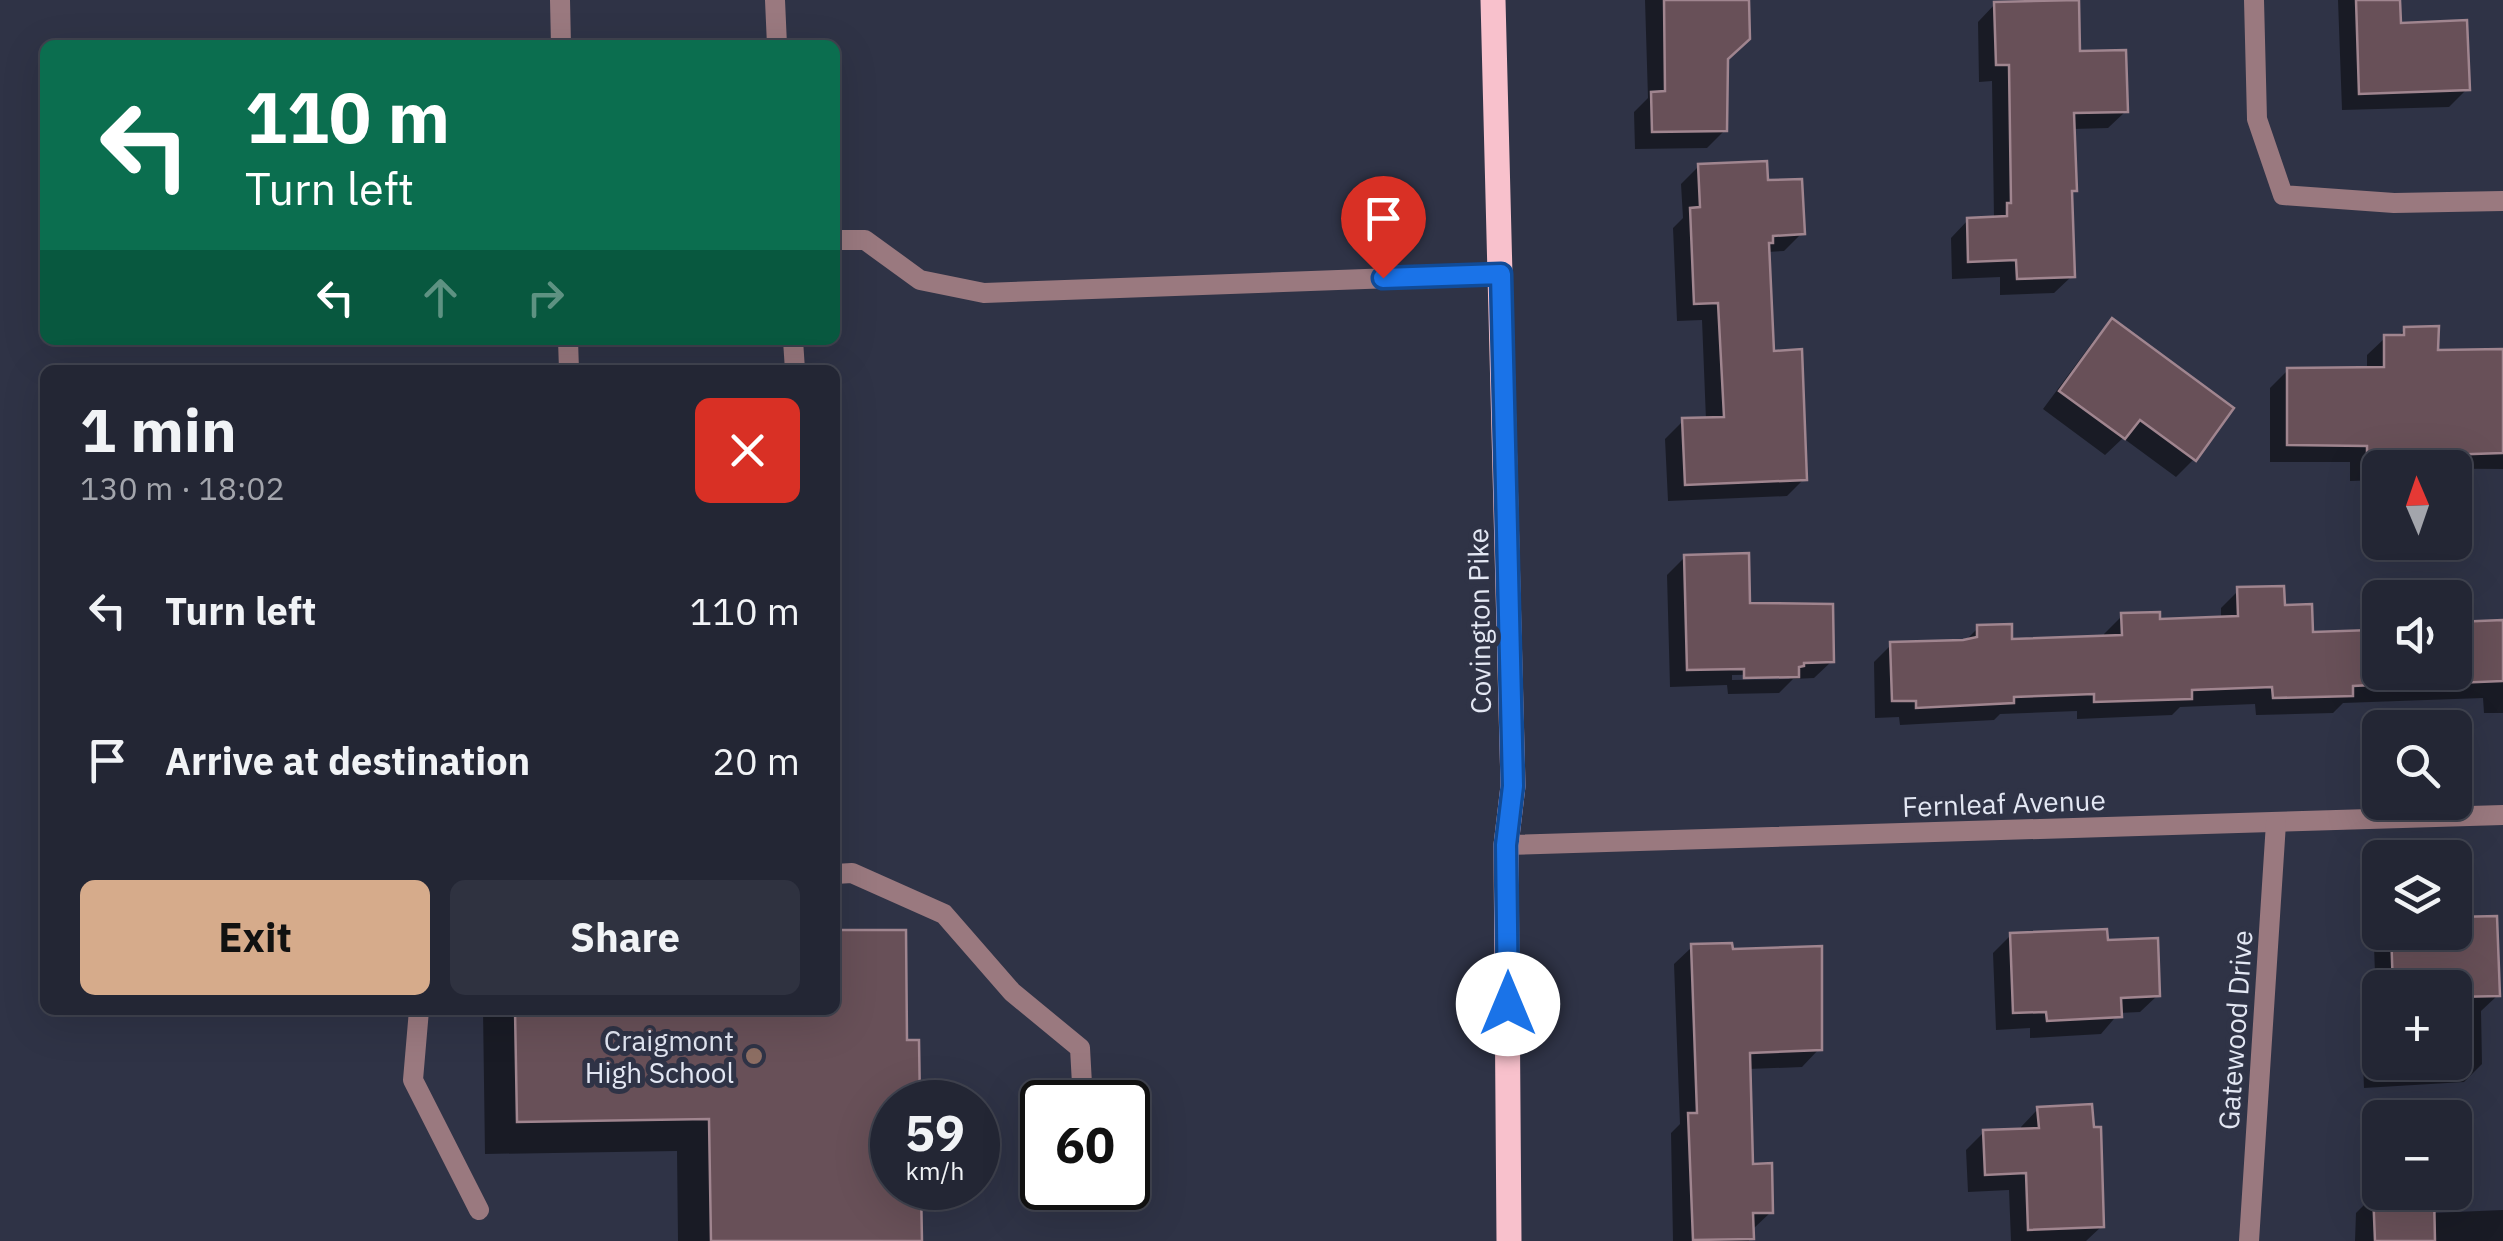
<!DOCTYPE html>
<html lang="en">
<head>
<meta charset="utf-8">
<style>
	body { margin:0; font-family:"IBM Plex Sans",sans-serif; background:#2f3240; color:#f1f3f6; height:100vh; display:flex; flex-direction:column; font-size:38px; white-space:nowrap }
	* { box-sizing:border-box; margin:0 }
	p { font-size:32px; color:#a3a5ac }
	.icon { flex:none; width:55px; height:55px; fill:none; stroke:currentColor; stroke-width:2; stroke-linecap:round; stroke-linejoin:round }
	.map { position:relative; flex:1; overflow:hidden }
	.side { position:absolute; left:40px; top:365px; width:800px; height:650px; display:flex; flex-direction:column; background:#232634; border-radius:15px; box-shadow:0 10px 40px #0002,0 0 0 2px #40434f }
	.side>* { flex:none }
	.hud { position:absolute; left:40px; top:40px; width:800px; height:305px; border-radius:15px; box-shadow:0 10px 40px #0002,0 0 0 2px #40434f; background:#0b6e4f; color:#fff; overflow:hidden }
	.needle { width:65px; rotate:358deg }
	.fabs { position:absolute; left:2362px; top:450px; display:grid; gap:20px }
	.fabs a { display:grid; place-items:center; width:110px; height:110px; border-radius:15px; background:#232634; box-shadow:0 10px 40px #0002,0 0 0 2px #40434f; font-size:50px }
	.speed { position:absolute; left:870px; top:1080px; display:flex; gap:20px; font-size:50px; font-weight:700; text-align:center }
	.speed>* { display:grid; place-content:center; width:130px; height:130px; border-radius:50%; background:#232634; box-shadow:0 10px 40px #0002,0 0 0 2px #40434f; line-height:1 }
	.speed small { font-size:25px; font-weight:400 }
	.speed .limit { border:5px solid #111; border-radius:15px; background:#fff; color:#111 }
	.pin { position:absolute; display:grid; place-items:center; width:85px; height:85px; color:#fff; margin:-102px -42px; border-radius:50% 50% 50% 0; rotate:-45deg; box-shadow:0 0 10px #0007 }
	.pin .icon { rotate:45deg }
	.me { position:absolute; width:110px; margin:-55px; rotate:0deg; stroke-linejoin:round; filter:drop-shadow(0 0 8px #0008) }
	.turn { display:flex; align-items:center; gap:35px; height:210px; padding:0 40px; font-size:45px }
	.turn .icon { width:130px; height:130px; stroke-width:2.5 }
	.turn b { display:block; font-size:70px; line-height:85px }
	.lanes { display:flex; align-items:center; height:95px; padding:0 40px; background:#0003; justify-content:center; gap:50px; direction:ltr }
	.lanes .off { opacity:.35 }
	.round { display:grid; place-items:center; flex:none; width:105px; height:105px; border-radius:15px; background:#2f3240 }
	.overview { display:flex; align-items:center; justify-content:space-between; height:170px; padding:0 40px }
	h1 { font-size:60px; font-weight:800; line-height:75px }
	.button { display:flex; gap:20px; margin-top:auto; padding:20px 40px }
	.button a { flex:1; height:115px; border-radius:15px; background:#d6ab8b; color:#111; font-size:40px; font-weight:800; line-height:115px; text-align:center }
	.button a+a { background:#2f3240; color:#f1f3f6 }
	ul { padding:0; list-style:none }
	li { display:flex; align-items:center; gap:30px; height:150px; padding:0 40px }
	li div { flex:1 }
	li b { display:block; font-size:38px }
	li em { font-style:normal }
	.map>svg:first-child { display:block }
</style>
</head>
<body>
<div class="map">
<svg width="2503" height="1241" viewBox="0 0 2503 1241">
	<rect width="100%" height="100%" fill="#2f3346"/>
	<!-- shadow -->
	<g fill="#0007" fill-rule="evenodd">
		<path d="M 1645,0 L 1746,0 L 1725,60 L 1725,130 L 1707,148 L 1635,149 L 1634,112 L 1648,98 Z"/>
		<path d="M 2338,0 L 2398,0 L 2399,25 L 2467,89 L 2449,107 L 2342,110 Z"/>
		<path d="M 1995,4 L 2078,54 L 2126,111 L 2108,128 L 2073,129 L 2075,190 L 2069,196 L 2072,276 L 2054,293 L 2000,295 L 2000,277 L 1952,279 L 1951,238 L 1968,220 L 1994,219 L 1992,81 L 1979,82 L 1978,22 Z"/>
		<path d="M 1699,166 L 1765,182 L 1802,233 L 1784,251 L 1767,252 L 1772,353 L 1804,479 L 1787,496 L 1668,501 L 1665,439 L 1683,421 L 1706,420 L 1702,320 L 1677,321 L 1673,228 L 1683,218 L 1681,184 Z"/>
		<path d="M 2113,321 L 2194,459 L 2176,477 L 2123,438 L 2105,455 L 2043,409 L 2095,339 Z"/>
		<path d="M 2405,329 L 2436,353 L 2503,351 L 2503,469 L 2380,468 L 2380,480 L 2350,481 L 2350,462 L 2270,462 L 2270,388 L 2288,370 L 2367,370 L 2367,355 L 2385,338 L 2397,338 Z"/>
		<path d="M 1685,557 L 1748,605 L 1832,661 L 1814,678 L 1793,679 L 1779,693 L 1728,694 L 1727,685 L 1670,687 L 1667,575 ZM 1795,674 L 1789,679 L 1732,680 L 1732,675 Z"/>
		<path d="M 2239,590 L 2283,607 L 2311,634 L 2380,632 L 2380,672 L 2455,672 L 2455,598 L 2416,598 L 2470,594 L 2471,623 L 2503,623 L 2503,713 L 2484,713 L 2483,698 L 2343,703 L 2333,713 L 2256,715 L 2255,704 L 2180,707 L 2172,715 L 2077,719 L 2077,711 L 2000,714 L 1994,720 L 1900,725 L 1899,717 L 1875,718 L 1874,662 L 1891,645 L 1964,642 L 1978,628 L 2010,641 L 2104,638 L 2104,634 L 2122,616 L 2157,622 L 2221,619 L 2221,608 Z"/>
		<path d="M 2455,920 L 2498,995 L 2481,1011 L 2482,1064 L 2464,1082 L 2364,1088 L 2362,1039 L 2377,1025 L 2374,947 L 2388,932 L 2455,932 ZM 2380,988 L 2455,988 L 2455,1062 L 2380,1062 Z"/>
		<path d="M 835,933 L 904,1043 L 916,1042 L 917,1102 L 892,1102 L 892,1188 L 918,1188 L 919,1241 L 678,1241 L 677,1151 L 485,1154 L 483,1010 L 835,1010 Z"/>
		<path d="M 2011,935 L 2106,943 L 2158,995 L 2140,1012 L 2119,1013 L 2101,1034 L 2030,1038 L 2030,1028 L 1996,1030 L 1993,953 Z"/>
		<path d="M 1692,947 L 1730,952 L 1819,1049 L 1802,1067 L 1748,1069 L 1750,1166 L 1771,1212 L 1753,1229 L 1749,1241 L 1673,1241 L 1671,1133 L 1680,1124 L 1674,964 Z"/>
		<path d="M 2038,1109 L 2102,1226 L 2086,1241 L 2011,1241 L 2009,1190 L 1968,1192 L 1966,1150 L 1984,1132 L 2021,1131 L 2021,1127 Z"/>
		<path d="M 2374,1195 L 2432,1213 L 2503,1210 L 2503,1241 L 2355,1241 L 2356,1213 Z"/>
	</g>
	<!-- building -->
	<g fill="#685058" stroke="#a0858f" stroke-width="2.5">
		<path d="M 1664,0 L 1749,0 L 1750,39 L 1728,59 L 1727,131 L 1652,132 L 1651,92 L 1665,91 Z"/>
		<path d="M 2079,0 L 2080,51 L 2126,50 L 2128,112 L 2074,113 L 2077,191 L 2072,191 L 2075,277 L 2017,279 L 2016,260 L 1968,262 L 1967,218 L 2007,216 L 2007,203 L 2011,203 L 2009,65 L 1996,65 L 1994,2 Z"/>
		<path d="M 2356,0 L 2400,0 L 2401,23 L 2467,20 L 2470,90 L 2359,94 Z"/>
		<path d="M 1767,161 L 1768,180 L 1802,179 L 1805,234 L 1773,236 L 1773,243 L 1769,243 L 1774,351 L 1802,349 L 1807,480 L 1685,485 L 1682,418 L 1724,417 L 1718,303 L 1694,304 L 1690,208 L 1700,207 L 1698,164 Z"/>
		<path d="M 2112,318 L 2234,408 L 2196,461 L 2140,420 L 2125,439 L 2059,391 Z"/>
		<path d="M 2439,326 L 2438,350 L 2503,349 L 2503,453 L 2444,455 L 2444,463 L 2367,464 L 2367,446 L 2287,445 L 2287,368 L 2384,367 L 2384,335 L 2404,335 L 2404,327 Z"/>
		<path d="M 1749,553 L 1750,603 L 1833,604 L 1834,662 L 1804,663 L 1804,666 L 1799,667 L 1799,677 L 1744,678 L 1744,669 L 1687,670 L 1684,555 Z"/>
		<path d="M 2284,586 L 2285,605 L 2312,604 L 2313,632 L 2371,630 L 2372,685 L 2353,686 L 2353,696 L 2273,698 L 2272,687 L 2192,690 L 2192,699 L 2094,702 L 2094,694 L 2014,697 L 2014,703 L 1916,708 L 1916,701 L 1892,701 L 1890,642 L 1963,640 L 1977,637 L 1977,625 L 2012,624 L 2012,639 L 2122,635 L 2121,613 L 2160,612 L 2160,619 L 2238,616 L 2237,587 Z"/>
		<path d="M 2503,620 L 2503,681 L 2455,683 L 2455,622 Z"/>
		<path d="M 2497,916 L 2500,996 L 2455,997 L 2455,988 L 2393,988 L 2391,932 L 2455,932 L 2455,917 Z"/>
		<path d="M 2107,929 L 2108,940 L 2158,938 L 2160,996 L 2121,998 L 2122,1017 L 2047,1021 L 2046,1012 L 2013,1013 L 2010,933 Z"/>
		<path d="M 835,930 L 906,930 L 907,1040 L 919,1040 L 920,1102 L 892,1102 L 892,1188 L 921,1188 L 922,1241 L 711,1241 L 709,1119 L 517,1122 L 515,1010 L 835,1010 Z"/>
		<path d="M 1732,943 L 1733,949 L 1822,946 L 1822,1050 L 1750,1053 L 1753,1164 L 1772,1163 L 1773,1213 L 1753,1213 L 1754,1239 L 1693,1240 L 1688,1113 L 1697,1113 L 1691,944 Z"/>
		<path d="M 2092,1104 L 2094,1127 L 2101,1127 L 2104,1227 L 2028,1230 L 2026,1173 L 1985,1175 L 1983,1130 L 2039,1128 L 2037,1107 Z"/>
		<path d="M 2373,1192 L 2434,1192 L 2435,1241 L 2375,1241 Z"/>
	</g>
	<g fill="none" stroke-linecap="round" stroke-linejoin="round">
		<!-- service -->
		<g stroke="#9a797f" stroke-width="20">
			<path d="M 560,0 L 561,45"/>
			<path d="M 775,0 L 777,45"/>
			<path d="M 835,240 L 865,240 L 920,280 L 984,293 L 1501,274"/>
			<path d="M 568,340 L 569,370"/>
			<path d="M 793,340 L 795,370"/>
			<path d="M 835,874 L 852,873 L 944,914 L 1012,992 L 1080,1048 L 1083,1102"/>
			<path d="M 419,1010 L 413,1080 L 479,1210"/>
		</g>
		<!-- minor -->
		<g stroke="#9a797f" stroke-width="20">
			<path d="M 2254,0 L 2257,119 L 2283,195 L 2394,203 L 2503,201"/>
			<path d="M 1506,845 L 2503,815"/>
			<path d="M 2249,1241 L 2276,823"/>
		</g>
		<!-- primary -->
		<path stroke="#f8c1cc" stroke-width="25" d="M 1493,0 L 1513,786 L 1506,845 L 1509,1241"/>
	</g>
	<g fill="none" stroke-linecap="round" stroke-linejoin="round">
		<!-- route casing -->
		<g stroke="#114b97" stroke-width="25">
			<path id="route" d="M 1383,278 L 1501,274 L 1513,786 L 1506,845 L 1508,1004"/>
		</g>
		<!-- route -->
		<use href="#route" stroke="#1a73e8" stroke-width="18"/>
	</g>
	<!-- markers -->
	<circle fill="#8d6e63" stroke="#2f3346" stroke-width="4" cx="754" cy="1056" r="10"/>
	<g text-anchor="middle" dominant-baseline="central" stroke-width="10" stroke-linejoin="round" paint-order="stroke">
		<!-- street labels -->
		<g font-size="28" fill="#e3e7f3" stroke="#2f3346">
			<text transform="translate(1479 621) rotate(-91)">Covington Pike</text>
			<text transform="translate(2004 803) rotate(-2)">Fernleaf Avenue</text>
			<text transform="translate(2235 1030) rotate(-86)">Gatewood Drive</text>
		</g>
		<!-- poi labels -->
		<g font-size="28" fill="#e3e7f3" stroke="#2f3346" text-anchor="end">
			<text x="734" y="1040">Craigmont<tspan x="734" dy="32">High School</tspan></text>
		</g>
	</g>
</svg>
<div class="fabs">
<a><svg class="needle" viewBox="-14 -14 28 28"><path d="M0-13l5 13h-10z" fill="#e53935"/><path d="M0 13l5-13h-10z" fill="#a3a5ac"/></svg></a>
<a><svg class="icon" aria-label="sound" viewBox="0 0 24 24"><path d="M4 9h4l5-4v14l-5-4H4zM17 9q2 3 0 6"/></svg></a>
<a><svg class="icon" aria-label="search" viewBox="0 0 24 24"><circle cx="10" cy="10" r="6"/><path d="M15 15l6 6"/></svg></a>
<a><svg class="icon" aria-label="layers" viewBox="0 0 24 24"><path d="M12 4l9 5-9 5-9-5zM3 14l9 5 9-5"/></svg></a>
<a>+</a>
<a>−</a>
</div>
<div class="speed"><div>59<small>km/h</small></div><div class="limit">60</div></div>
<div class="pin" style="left:1383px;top:278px;background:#d93025"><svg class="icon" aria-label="arrive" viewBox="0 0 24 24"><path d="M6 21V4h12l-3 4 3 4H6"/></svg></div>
<svg class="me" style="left:1508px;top:1004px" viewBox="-20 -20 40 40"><circle r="19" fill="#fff"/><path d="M0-13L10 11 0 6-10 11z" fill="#1a73e8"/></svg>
<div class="hud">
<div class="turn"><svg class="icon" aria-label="left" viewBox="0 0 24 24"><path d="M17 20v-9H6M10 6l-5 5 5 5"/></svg><div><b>110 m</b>Turn left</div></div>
<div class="lanes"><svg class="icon" aria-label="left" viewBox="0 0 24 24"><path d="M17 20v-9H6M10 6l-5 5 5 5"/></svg><svg class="icon off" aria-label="ahead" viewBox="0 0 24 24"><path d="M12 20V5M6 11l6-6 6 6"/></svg><svg class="icon off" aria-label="right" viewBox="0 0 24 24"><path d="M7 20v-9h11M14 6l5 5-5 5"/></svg></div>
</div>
<section class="side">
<div class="overview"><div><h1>1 min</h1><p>130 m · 18:02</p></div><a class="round" style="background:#d93025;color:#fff"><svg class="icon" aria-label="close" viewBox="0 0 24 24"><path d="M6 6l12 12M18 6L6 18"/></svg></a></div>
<ul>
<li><svg class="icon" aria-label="left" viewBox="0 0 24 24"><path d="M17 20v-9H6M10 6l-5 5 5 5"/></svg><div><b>Turn left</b></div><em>110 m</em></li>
<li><svg class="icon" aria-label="arrive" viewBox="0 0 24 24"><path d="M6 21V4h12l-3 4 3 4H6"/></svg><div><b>Arrive at destination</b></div><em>20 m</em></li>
</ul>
<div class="button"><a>Exit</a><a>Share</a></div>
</section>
</div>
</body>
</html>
